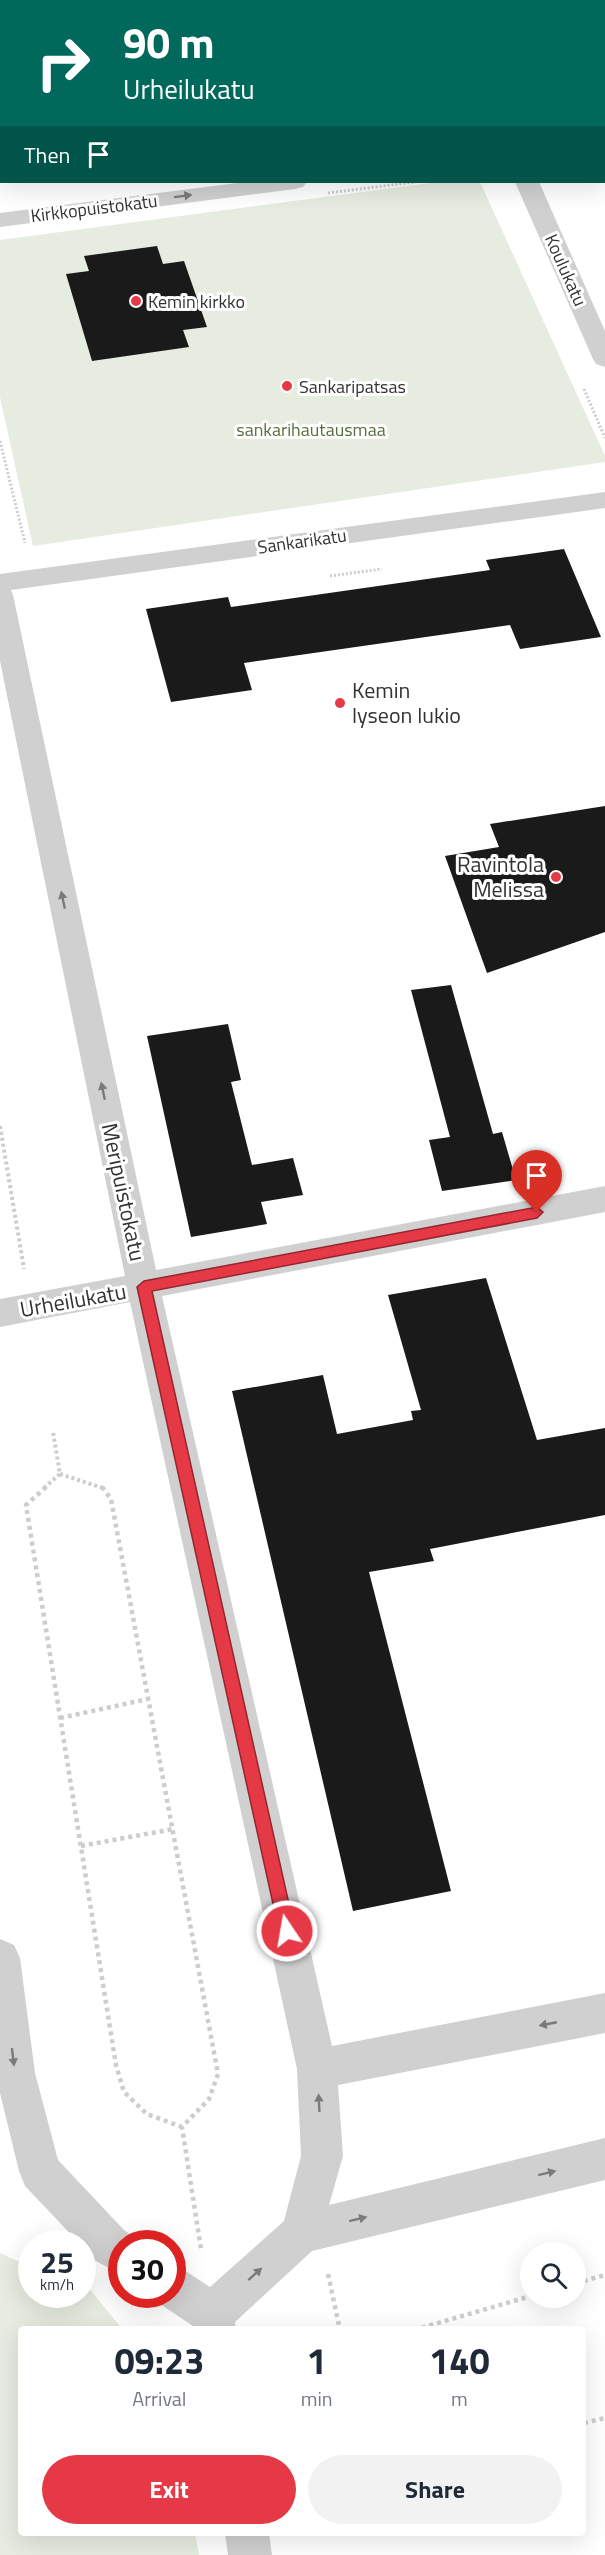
<!DOCTYPE html>
<html lang="en">
<head>
<meta charset="utf-8">
<style>
	body { margin:0; font-family:"Titillium Web",sans-serif; background:#f2f2f3; color:#1f2937; height:100vh; display:flex; flex-direction:column; font-size:22px; white-space:nowrap }
	* { box-sizing:border-box; margin:0 }
	p { font-size:20px; color:#747a83 }
	.icon { flex:none; width:33px; height:33px; fill:none; stroke:currentColor; stroke-width:2; stroke-linecap:round; stroke-linejoin:round }
	.map { position:relative; flex:1; overflow:hidden }
	.drawer { position:absolute; left:18px; top:2326px; width:568px; height:210px; display:flex; flex-direction:column; background:#fff; border-radius:6px; box-shadow:0 6px 24px #0002 }
	.drawer>* { flex:none }
	.top-card { position:absolute; left:0px; top:0px; width:606px; height:183px; box-shadow:0 6px 24px #0002; background:#00695c; color:#fff; overflow:hidden }
	.buttons { position:absolute; left:520px; top:2242px; display:grid; gap:12px }
	.buttons a { display:grid; place-items:center; width:66px; height:66px; border-radius:50%; background:#fff; box-shadow:0 6px 24px #0002; font-size:30px }
	.speed { position:absolute; left:18px; top:2230px; display:flex; gap:12px; font-size:30px; font-weight:700; text-align:center }
	.speed>* { display:grid; place-content:center; width:78px; height:78px; border-radius:50%; background:#fff; box-shadow:0 6px 24px #0002; line-height:1 }
	.speed small { font-size:15px; font-weight:400 }
	.speed .limit { border:9px solid #d22; background:#fff; color:#111 }
	.pin { position:absolute; display:grid; place-items:center; width:51px; height:51px; color:#fff; margin:-62px -26px; border-radius:50% 50% 50% 0; rotate:-45deg; box-shadow:0 0 6px #0007 }
	.pin .icon { rotate:45deg }
	.me { position:absolute; width:66px; margin:-33px; rotate:348deg; stroke-linejoin:round; filter:drop-shadow(0 0 4px #0008) }
	.turn { display:flex; align-items:center; gap:21px; height:126px; padding:0 24px; font-size:27px }
	.turn .icon { width:78px; height:78px; stroke-width:2.5 }
	.turn b { display:block; font-size:42px; line-height:51px }
	.then { display:flex; align-items:center; height:57px; padding:0 24px; background:#0003; gap:12px; font-size:22px }
	.eta { display:flex; justify-content:space-evenly; align-items:center; height:102px; text-align:center }
	.eta b { font-size:36px; font-weight:700; line-height:42px }
	.primary-button { display:flex; gap:12px; margin-top:auto; padding:12px 24px }
	.primary-button a { flex:1; height:69px; border-radius:36px; background:#e63946; color:#fff; font-size:24px; font-weight:700; line-height:69px; text-align:center }
	.primary-button a+a { background:#f2f2f3; color:#1f2937 }
	.map>svg:first-child { display:block }
</style>
</head>
<body>
<div class="map">
<svg width="605" height="2555" viewBox="0 0 605 2555">
	<rect width="100%" height="100%" fill="#fff"/>
	<!-- green -->
	<g fill="#e6ecdf">
		<path d="M 438,182 L 480,182 L 605,456 L 605,462 L 33,546 L 0,397 L 0,240 Z"/>
		<path d="M 0,2253 L 31,2267 L 32,2295 L 82,2295 L 84,2282 L 122,2329 L 21,2330 L 21,2534 L 195,2534 L 199,2555 L 0,2555 Z"/>
	</g>
	<!-- building -->
	<g fill="#1a1a1a">
		<path d="M 157,246 L 163,264 L 184,261 L 207,327 L 183,330 L 189,347 L 92,361 L 66,274 L 89,271 L 84,256 Z"/>
		<path d="M 564,549 L 601,637 L 520,649 L 510,625 L 244,663 L 252,690 L 171,702 L 146,609 L 228,597 L 231,607 L 490,570 L 486,560 Z"/>
		<path d="M 605,806 L 605,932 L 487,973 L 445,856 L 499,847 L 490,824 Z"/>
		<path d="M 451,985 L 493,1134 L 502,1132 L 516,1180 L 442,1191 L 429,1140 L 450,1137 L 411,990 Z"/>
		<path d="M 228,1024 L 241,1080 L 231,1082 L 252,1165 L 293,1158 L 303,1195 L 261,1202 L 267,1224 L 191,1237 L 147,1036 Z"/>
		<path d="M 486,1278 L 537,1440 L 605,1428 L 605,1515 L 430,1549 L 434,1561 L 369,1572 L 451,1891 L 353,1911 L 232,1391 L 323,1375 L 337,1434 L 413,1420 L 411,1411 L 421,1410 L 388,1295 Z"/>
	</g>
	<g fill="none" stroke-linecap="round" stroke-linejoin="round">
		<!-- path-far2 -->
		<g stroke="#cdcdcd" stroke-width="3" stroke-dasharray="2 2" stroke-linecap="butt">
			<path d="M 328,193 L 416,182"/>
			<path d="M 584,389 L 605,438"/>
			<path d="M 0,441 L 25,543"/>
			<path d="M 330,576 L 382,569"/>
		</g>
		<!-- path-far1 -->
		<g stroke="#cdcdcd" stroke-width="4" stroke-dasharray="3 3" stroke-linecap="butt">
			<path d="M 0,1126 L 24,1269"/>
			<path d="M 60,1474 L 103,1488"/>
			<path d="M 44,1488 L 60,1474 L 53,1432"/>
		</g>
		<!-- path -->
		<g stroke="#cdcdcd" stroke-width="4.5" stroke-dasharray="4 4" stroke-linecap="butt">
			<path d="M 46,1487 L 26,1505 L 116,2065 L 124,2092 L 147,2114 L 182,2127"/>
			<path d="M 102,1487 L 111,1499 L 218,2074 L 209,2099 L 182,2127 L 201,2249"/>
			<path d="M 60,1718 L 148,1699"/>
			<path d="M 81,1846 L 173,1829"/>
			<path d="M 328,2274 L 340,2330"/>
			<path d="M 576,2283 L 605,2275"/>
			<path d="M 414,2330 L 531,2296"/>
			<path d="M 584,2423 L 605,2418"/>
		</g>
		<!-- minor -->
		<g fill="#d0d0d0" fill-rule="evenodd">
			<rect x="141" y="0" width="22" height="2"/>
			<path d="M 310,0 L 342,0 L 309,2 Z"/>
			<path d="M 422,0 L 444,0 L 444,2 L 423,2 Z"/>
			<rect x="604" y="83" width="1" height="14"/>
			<rect x="604" y="135" width="1" height="14"/>
			<rect x="0" y="162" width="2" height="14"/>
			<path d="M 245,182 L 307,182 L 303,187 L 295,189 L 0,227 L 0,213 Z"/>
			<path d="M 515,182 L 539,182 L 605,331 L 605,367 L 596,364 L 593,359 Z"/>
			<path d="M 605,492 L 605,508 L 11,590 L 13,595 L 156,1270 L 605,1186 L 605,1212 L 162,1296 L 332,2046 L 605,1993 L 605,2033 L 338,2085 L 343,2156 L 329,2205 L 605,2138 L 605,2180 L 312,2251 L 235,2322 L 236,2330 L 194,2330 L 193,2326 L 157,2302 L 154,2295 L 172,2295 L 172,2266 L 187,2272 L 210,2287 L 284,2221 L 301,2156 L 297,2069 L 130,1302 L 0,1327 L 0,1299 L 125,1276 L 0,661 L 0,574 Z"/>
			<path d="M 0,1939 L 14,1945 L 20,1958 L 35,2073 L 58,2160 L 124,2230 L 137,2239 L 139,2244 L 122,2244 L 122,2275 L 94,2260 L 82,2247 L 82,2244 L 80,2244 L 25,2186 L 19,2171 L 0,2093 Z"/>
			<path d="M 225,2534 L 269,2534 L 272,2555 L 228,2555 Z"/>
		</g>
	</g>
	<!-- one-way arrows -->
	<defs><path id="oneway-solid" d="M-6-.8H1V-3.2L6.5 0L1 3.2V.8H-6Z" transform="scale(1.5)"/></defs>
	<g fill="#7a7a7a">
		<use href="#oneway-solid" transform="translate(183 196) rotate(-7)"/>
		<use href="#oneway-solid" transform="translate(63 900) rotate(-102)"/>
		<use href="#oneway-solid" transform="translate(103 1091) rotate(-102)"/>
		<use href="#oneway-solid" transform="translate(548 2024) rotate(169)"/>
		<use href="#oneway-solid" transform="translate(13 2057) rotate(83)"/>
		<use href="#oneway-solid" transform="translate(319 2103) rotate(-93)"/>
		<use href="#oneway-solid" transform="translate(547 2173) rotate(-14)"/>
		<use href="#oneway-solid" transform="translate(358 2219) rotate(-14)"/>
		<use href="#oneway-solid" transform="translate(255 2274) rotate(-42)"/>
	</g>
	<!-- route -->
	<path fill="#e63946" stroke="#96252e" stroke-width="1.5" d="M 537,1207 L 543,1212 L 537,1218 L 152,1291 L 295,1931 L 292,1937 L 287,1939 L 281,1937 L 279,1931 L 137,1287 L 144,1281 Z"/>
	<!-- markers -->
	<g fill="#e63946" stroke="#fff" stroke-width="2">
		<circle cx="136" cy="301" r="6"/>
		<circle cx="287" cy="386" r="6"/>
		<circle cx="340" cy="703" r="6"/>
		<circle cx="556" cy="877" r="6"/>
	</g>
	<g text-anchor="middle" dominant-baseline="central" stroke-width="6" stroke-linejoin="round" paint-order="stroke">
		<!-- far-street labels -->
		<g font-size="18" fill="#333" stroke="#fff">
			<text transform="translate(94 208) rotate(-7)">Kirkkopuistokatu</text>
			<text transform="translate(566 270) rotate(66)">Koulukatu</text>
			<text transform="translate(302 541) rotate(-8)">Sankarikatu</text>
		</g>
		<!-- far-poi labels -->
		<g font-size="18" fill="#333" stroke="#fff" text-anchor="start">
			<text x="148" y="301">Kemin kirkko</text>
			<text x="299" y="386">Sankaripatsas</text>
		</g>
		<!-- far-park labels -->
		<g font-size="18" fill="#56703f" stroke="#fff">
			<text x="311" y="429">sankarihautausmaa</text>
		</g>
		<!-- poi labels -->
		<g font-size="22" fill="#333" stroke="#fff" text-anchor="start">
			<text x="352" y="690">Kemin<tspan x="352" dy="25">lyseon lukio</tspan></text>
			<text x="544" y="864" text-anchor="end">Ravintola<tspan x="544" dy="25">Melissa</tspan></text>
		</g>
		<!-- street labels -->
		<g font-size="22" fill="#333" stroke="#fff">
			<text transform="translate(124 1192) rotate(78)">Meripuistokatu</text>
			<text transform="translate(73 1300) rotate(-10)">Urheilukatu</text>
		</g>
	</g>
</svg>
<div class="buttons">
<a><svg class="icon" aria-label="search" viewBox="0 0 24 24"><circle cx="10" cy="10" r="6"/><path d="M15 15l6 6"/></svg></a>
</div>
<div class="speed"><div>25<small>km/h</small></div><div class="limit">30</div></div>
<div class="pin" style="left:537px;top:1212px;background:#d93025"><svg class="icon" aria-label="arrive" viewBox="0 0 24 24"><path d="M6 21V4h12l-3 4 3 4H6"/></svg></div>
<svg class="me" style="left:287px;top:1931px" viewBox="-20 -20 40 40"><circle r="17" fill="#e63946" stroke="#fff" stroke-width="3"/><path d="M0-11L8 9 0 5-8 9z" fill="#fff"/></svg>
<div class="top-card">
<div class="turn"><svg class="icon" aria-label="right" viewBox="0 0 24 24"><path d="M7 20v-9h11M14 6l5 5-5 5"/></svg><div><b>90 m</b>Urheilukatu</div></div>
<div class="then">Then<svg class="icon" aria-label="arrive" viewBox="0 0 24 24"><path d="M6 21V4h12l-3 4 3 4H6"/></svg></div>
</div>
<section class="drawer">
<div class="eta">
<div><b>09:23</b><p>Arrival</p></div>
<div><b>1</b><p>min</p></div>
<div><b>140</b><p>m</p></div>
</div>
<div class="primary-button"><a>Exit</a><a>Share</a></div>
</section>
</div>
</body>
</html>
